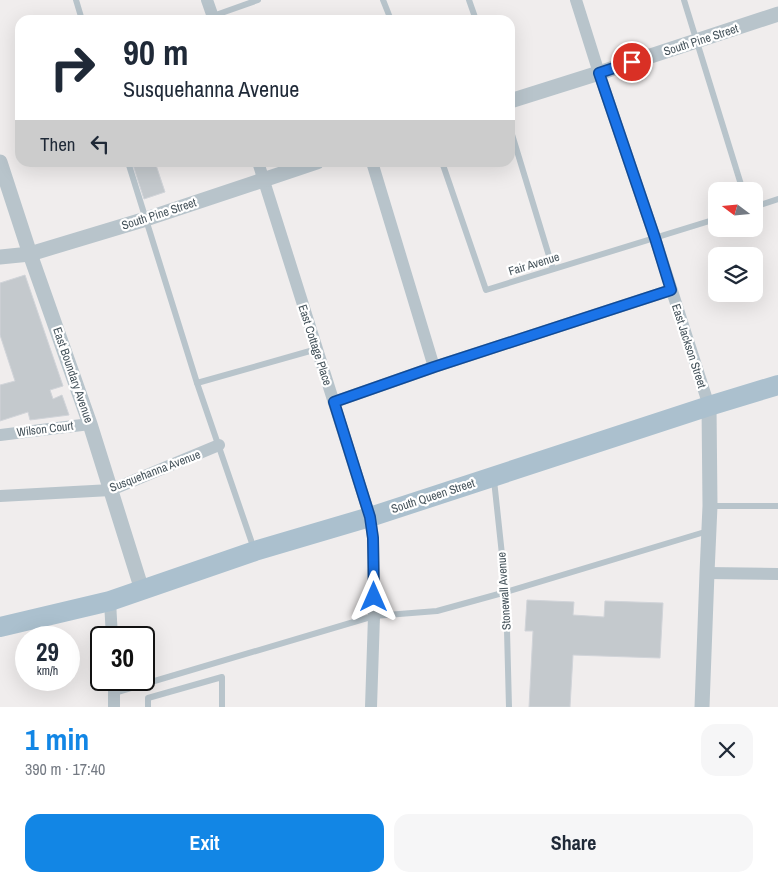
<!DOCTYPE html>
<html lang="en">
<head>
<meta charset="utf-8">
<style>
	body { margin:0; font-family:"Archivo Narrow",sans-serif; background:#f6f6f7; color:#1f2937; height:100vh; display:flex; flex-direction:column; font-size:19px; white-space:nowrap }
	* { box-sizing:border-box; margin:0 }
	p { font-size:16px; color:#747a83 }
	.icon { flex:none; width:28px; height:28px; fill:none; stroke:currentColor; stroke-width:2; stroke-linecap:round; stroke-linejoin:round }
	.map { position:relative; height:707px; overflow:hidden }
	.side { display:flex; flex-direction:column; background:#fff; flex:1 }
	.side>* { flex:none }
	.top-card { position:absolute; left:15px; top:15px; width:500px; height:152px; border-radius:15px; box-shadow:0 5px 20px #0002; background:#fff; color:#1f2937; overflow:hidden }
	.needle { width:32px; rotate:286deg }
	.fabs { position:absolute; left:708px; top:182px; display:grid; gap:10px }
	.fabs a { display:grid; place-items:center; width:55px; height:55px; border-radius:10px; background:#fff; box-shadow:0 5px 20px #0002; font-size:25px }
	.speed { position:absolute; left:15px; top:626px; display:flex; gap:10px; font-size:25px; font-weight:700; text-align:center }
	.speed>* { display:grid; place-content:center; width:65px; height:65px; border-radius:50%; background:#fff; box-shadow:0 5px 20px #0002; line-height:1 }
	.speed small { font-size:12px; font-weight:400 }
	.speed .limit { border:2px solid #111; border-radius:8px; background:#fff; color:#111 }
	.pin { position:absolute; display:grid; place-items:center; width:42px; height:42px; color:#fff; margin:-21px; border:2px solid #fff; border-radius:50%; box-shadow:0 1px 5px #0007 }
	.me { position:absolute; width:55px; margin:-28px; rotate:0deg; stroke-linejoin:round; filter:drop-shadow(0 0 4px #0008) }
	.turn { display:flex; align-items:center; gap:18px; height:105px; padding:0 25px; font-size:22px }
	.turn .icon { width:65px; height:65px; stroke-width:2.5 }
	.turn b { display:block; font-size:35px; line-height:42px }
	.then { display:flex; align-items:center; height:48px; padding:0 25px; background:#0003; gap:10px; font-size:19px }
	.round { display:grid; place-items:center; flex:none; width:52px; height:52px; border-radius:15px; background:#f6f6f7 }
	.overview { display:flex; align-items:center; justify-content:space-between; height:85px; padding:0 25px }
	h1 { font-size:30px; font-weight:700; line-height:38px; color:#1286e5 }
	.button { display:flex; gap:10px; margin-top:auto; padding:10px 25px }
	.button a { flex:1; height:58px; border-radius:15px; background:#1286e5; color:#fff; font-size:20px; font-weight:700; line-height:58px; text-align:center }
	.button a+a { background:#f6f6f7; color:#1f2937 }
	.map>svg:first-child { display:block }
</style>
</head>
<body>
<div class="map">
<svg width="778" height="707" viewBox="0 0 778 707">
	<rect width="100%" height="100%" fill="#f0eded"/>
	<!-- building -->
	<g fill="#c4c9cd" stroke="#d1d4d9">
		<path d="M 132,162 L 155,162 L 165,192 L 144,199 Z"/>
		<path d="M 25,275 L 63,386 L 50,390 L 53,399 L 62,395 L 69,415 L 30,420 L 28,412 L 0,421 L 0,385 L 15,381 L 0,335 L 0,283 Z"/>
		<path d="M 527,600 L 574,602 L 573,615 L 604,617 L 605,601 L 663,603 L 660,658 L 573,655 L 570,707 L 529,707 L 533,631 L 525,631 Z"/>
	</g>
	<g fill="none" stroke-linecap="round" stroke-linejoin="round">
		<!-- service -->
		<g stroke="#b8c4cb" stroke-width="6">
			<path d="M 76,0 L 82,20"/>
			<path d="M 383,0 L 391,20"/>
			<path d="M 469,0 L 476,20"/>
			<path d="M 684,0 L 743,191"/>
			<path d="M 213,16 L 258,0"/>
			<path d="M 510,128 L 553,269"/>
			<path d="M 128,162 L 197,383 L 254,549"/>
			<path d="M 442,162 L 486,290 L 716,219"/>
			<path d="M 754,207 L 778,199"/>
			<path d="M 197,383 L 317,349"/>
			<path d="M 494,480 L 506,592 L 509,707"/>
			<path d="M 710,506 L 778,506"/>
			<path d="M 114,693 L 374,616 L 437,611 L 506,592 L 708,531"/>
			<path d="M 148,707 L 148,698 L 222,677 L 222,707"/>
		</g>
		<!-- minor -->
		<g stroke="#b8c4cb" stroke-width="12">
			<path d="M 207,0 L 214,20"/>
			<path d="M 576,0 L 599,73 L 655,238 L 709,406"/>
			<path d="M 258,162 L 370,517 L 373,538 L 374,616 L 371,707"/>
			<path d="M 372,162 L 434,367"/>
			<path d="M 334,402 L 434,367 L 671,290"/>
			<path d="M 0,435 L 90,424"/>
			<path d="M 0,496 L 111,490 L 219,445"/>
			<path d="M 707,573 L 778,574"/>
			<path d="M 110,601 L 112,638"/>
			<path d="M 114,680 L 114,707"/>
		</g>
		<!-- tertiary -->
		<g stroke="#b8c4cb" stroke-width="15">
			<path d="M 510,101 L 599,73 L 778,14"/>
			<path d="M 0,162 L 30,254 L 90,424 L 142,590"/>
			<path d="M 0,257 L 30,254 L 146,219 L 317,162"/>
			<path d="M 702,707 L 707,573 L 710,506 L 709,406"/>
		</g>
		<!-- primary -->
		<path stroke="#abc0ce" stroke-width="20" d="M 0,627 L 110,601 L 255,551 L 370,517 L 709,406 L 778,385"/>
	</g>
	<g fill="none" stroke-linecap="round" stroke-linejoin="round">
		<!-- route casing -->
		<g stroke="#114b97" stroke-width="12">
			<path id="route" d="M 374,597 L 373,538 L 370,517 L 334,402 L 434,367 L 671,290 L 655,238 L 599,73 L 632,62"/>
		</g>
		<!-- route -->
		<use href="#route" stroke="#1a73e8" stroke-width="9"/>
	</g>
	<g text-anchor="middle" dominant-baseline="central" stroke-width="4.5" stroke-linejoin="round" paint-order="stroke">
		<!-- street labels -->
		<g font-size="12" fill="#45535b" stroke="#fff">
			<text transform="translate(701 40) rotate(-18)">South Pine Street</text>
			<text transform="translate(159 214) rotate(-18)">South Pine Street</text>
			<text transform="translate(534 264) rotate(-17)">Fair Avenue</text>
			<text transform="translate(315 345) rotate(72)">East Cottage Place</text>
			<text transform="translate(689 346) rotate(72)">East Jackson Street</text>
			<text transform="translate(73 375) rotate(71)">East Boundary Avenue</text>
			<text transform="translate(45 429) rotate(-7)">Wilson Court</text>
			<text transform="translate(155 471) rotate(-21)">Susquehanna Avenue</text>
			<text transform="translate(433 496) rotate(-18)">South Queen Street</text>
			<text transform="translate(504 591) rotate(-94)">Stonewall Avenue</text>
		</g>
	</g>
</svg>
<div class="fabs">
<a><svg class="needle" viewBox="-14 -14 28 28"><path d="M0-13l5 13h-10z" fill="#e53935"/><path d="M0 13l5-13h-10z" fill="#747a83"/></svg></a>
<a><svg class="icon" aria-label="layers" viewBox="0 0 24 24"><path d="M12 4l9 5-9 5-9-5zM3 14l9 5 9-5"/></svg></a>
</div>
<div class="speed"><div>29<small>km/h</small></div><div class="limit">30</div></div>
<div class="pin" style="left:632px;top:62px;background:#d93025"><svg class="icon" aria-label="arrive" viewBox="0 0 24 24"><path d="M6 21V4h12l-3 4 3 4H6"/></svg></div>
<svg class="me" style="left:374px;top:597px" viewBox="-20 -20 40 40"><path d="M0-17L14 15 0 8-14 15z" fill="#1a73e8" stroke="#fff" stroke-width="4"/></svg>
<div class="top-card">
<div class="turn"><svg class="icon" aria-label="right" viewBox="0 0 24 24"><path d="M7 20v-9h11M14 6l5 5-5 5"/></svg><div><b>90 m</b>Susquehanna Avenue</div></div>
<div class="then">Then<svg class="icon" aria-label="left" viewBox="0 0 24 24"><path d="M17 20v-9H6M10 6l-5 5 5 5"/></svg></div>
</div>
</div>
<section class="side">
<div class="overview"><div><h1>1 min</h1><p>390 m · 17:40</p></div><a class="round"><svg class="icon" aria-label="close" viewBox="0 0 24 24"><path d="M6 6l12 12M18 6L6 18"/></svg></a></div>
<div class="button"><a>Exit</a><a>Share</a></div>
</section>
</body>
</html>
